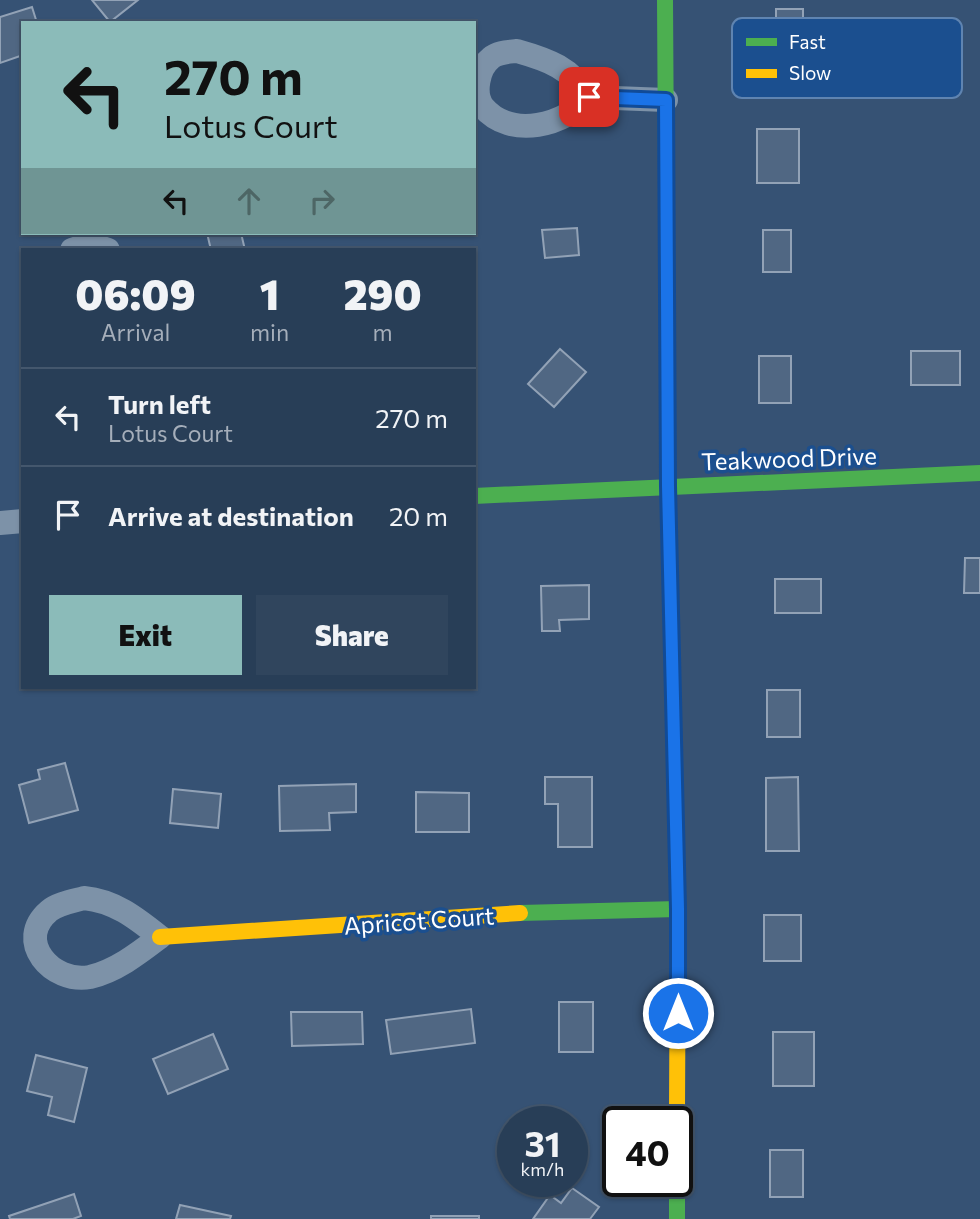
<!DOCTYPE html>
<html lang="en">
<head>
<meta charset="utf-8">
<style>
	body { margin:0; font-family:Commissioner,sans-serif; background:#30455d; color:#f1f3f6; height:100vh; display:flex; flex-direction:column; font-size:26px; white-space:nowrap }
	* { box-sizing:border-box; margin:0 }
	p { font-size:23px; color:#a5aeba }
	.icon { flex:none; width:38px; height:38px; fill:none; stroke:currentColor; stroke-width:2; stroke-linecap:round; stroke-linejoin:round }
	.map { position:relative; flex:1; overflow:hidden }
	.drawer { position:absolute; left:21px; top:248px; width:455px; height:441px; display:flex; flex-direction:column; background:#283e57; border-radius:0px; box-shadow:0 2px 5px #0004,0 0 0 2px #44576d }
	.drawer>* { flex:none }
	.top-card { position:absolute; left:21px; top:21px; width:455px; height:214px; border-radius:0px; box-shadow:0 2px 5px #0004,0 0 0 2px #44576d; background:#8bbbb9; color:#111; overflow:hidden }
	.speed { position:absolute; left:497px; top:1106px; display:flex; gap:14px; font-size:35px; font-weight:700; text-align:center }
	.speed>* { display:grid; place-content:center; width:91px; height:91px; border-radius:50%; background:#283e57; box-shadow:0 2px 5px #0004,0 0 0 2px #44576d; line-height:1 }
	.speed small { font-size:18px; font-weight:400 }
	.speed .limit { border:4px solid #111; border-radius:10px; background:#fff; color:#111 }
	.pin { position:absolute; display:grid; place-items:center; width:60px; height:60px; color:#fff; margin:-30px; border-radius:14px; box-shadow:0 4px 10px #0006 }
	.me { position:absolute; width:77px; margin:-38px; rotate:0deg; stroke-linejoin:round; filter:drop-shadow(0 0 5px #0008) }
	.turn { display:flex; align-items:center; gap:24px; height:147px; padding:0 28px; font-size:32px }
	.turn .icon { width:91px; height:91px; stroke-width:2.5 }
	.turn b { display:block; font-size:49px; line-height:60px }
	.lanes { display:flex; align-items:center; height:66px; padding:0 28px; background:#0003; justify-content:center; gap:35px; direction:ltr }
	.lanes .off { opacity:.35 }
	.eta { display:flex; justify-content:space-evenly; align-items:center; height:119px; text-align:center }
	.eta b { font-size:42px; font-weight:800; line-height:49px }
	.action { display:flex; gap:14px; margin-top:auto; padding:14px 28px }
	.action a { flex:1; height:80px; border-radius:0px; background:#8bbbb9; color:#111; font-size:28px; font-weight:800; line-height:80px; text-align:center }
	.action a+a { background:#30455d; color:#f1f3f6 }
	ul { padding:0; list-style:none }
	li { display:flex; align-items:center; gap:21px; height:98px; padding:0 28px; border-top:2px solid #44576d }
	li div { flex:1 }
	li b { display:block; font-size:26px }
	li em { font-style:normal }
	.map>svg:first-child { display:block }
</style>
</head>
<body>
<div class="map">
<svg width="980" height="1219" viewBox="0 0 980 1219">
	<rect width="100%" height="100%" fill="#365274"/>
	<!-- building -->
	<g fill="#506783" stroke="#92a2b6" stroke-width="2">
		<path d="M 92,0 L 138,0 L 110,22 Z"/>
		<path d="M 32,7 L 37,23 L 23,23 L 23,55 L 0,63 L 0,17 Z"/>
		<path d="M 776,9 L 803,9 L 803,39 L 794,39 L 794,83 L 760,83 L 760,37 L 776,37 Z"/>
		<rect x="757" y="129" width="42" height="54"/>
		<path d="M 577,228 L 579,255 L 545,258 L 542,230 Z"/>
		<rect x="763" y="230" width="28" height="42"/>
		<path d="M 207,233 L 241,233 L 245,250 L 211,250 Z"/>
		<path d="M 560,349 L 586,372 L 554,407 L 528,384 Z"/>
		<rect x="911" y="351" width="49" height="34"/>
		<rect x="759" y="356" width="32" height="47"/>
		<path d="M 965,558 L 980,558 L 980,593 L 964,593 Z"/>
		<rect x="775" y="579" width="46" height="34"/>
		<path d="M 589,585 L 589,619 L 559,620 L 560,631 L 542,631 L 541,586 Z"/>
		<rect x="20" y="611" width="3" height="35"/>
		<rect x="767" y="690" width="33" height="47"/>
		<path d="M 65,763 L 78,810 L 29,823 L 19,785 L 40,779 L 38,770 Z"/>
		<path d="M 545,777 L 592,777 L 592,847 L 558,847 L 558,804 L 545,804 Z"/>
		<path d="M 798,777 L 799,851 L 766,851 L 766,778 Z"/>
		<path d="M 356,784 L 356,812 L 329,813 L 330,830 L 280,831 L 279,786 Z"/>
		<path d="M 173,789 L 221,794 L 218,828 L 170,823 Z"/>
		<path d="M 416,792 L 469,793 L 469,832 L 416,832 Z"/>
		<rect x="764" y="915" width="37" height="46"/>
		<rect x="559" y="1002" width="34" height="50"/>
		<path d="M 471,1009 L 475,1043 L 391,1054 L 386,1020 Z"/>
		<path d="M 291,1012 L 362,1012 L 363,1044 L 292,1046 Z"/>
		<rect x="773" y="1032" width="41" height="54"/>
		<path d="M 213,1034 L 228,1069 L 168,1094 L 153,1059 Z"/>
		<path d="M 36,1055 L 87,1068 L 74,1122 L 48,1115 L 52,1097 L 27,1091 Z"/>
		<rect x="770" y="1150" width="33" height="47"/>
		<path d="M 572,1188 L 599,1207 L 590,1219 L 533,1219 L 550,1195 L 561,1203 Z"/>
		<path d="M 74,1194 L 81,1216 L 73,1219 L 10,1219 L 9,1216 Z"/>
		<path d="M 180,1205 L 231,1216 L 230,1219 L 176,1219 Z"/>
		<rect x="431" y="1216" width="48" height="3"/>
	</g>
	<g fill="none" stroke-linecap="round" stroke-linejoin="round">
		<!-- street -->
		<g stroke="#7d92a8" stroke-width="24">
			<path d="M 517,51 C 549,60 571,68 589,97 C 566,125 511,140 483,107 C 473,94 478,68 491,58 C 498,52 508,52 517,51 Z"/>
			<path d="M 589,97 L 666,100"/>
			<path d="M 72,250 L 90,244 L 108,250"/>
			<path d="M 0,523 L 23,521"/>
			<path d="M 84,898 C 115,901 136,918 160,937 C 139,953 116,971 90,977 C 52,984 14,941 49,911 C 57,904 73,901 84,898 Z"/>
		</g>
		<!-- fast -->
		<g stroke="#4caf50" stroke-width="16">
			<path d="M 665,0 L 668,486 L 671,621"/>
			<path d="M 474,496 L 980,473"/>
			<path d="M 520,913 L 678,909"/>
			<path d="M 677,1219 L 677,1111"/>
		</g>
		<!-- slow -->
		<g stroke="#ffc107" stroke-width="16">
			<path d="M 671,621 L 678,909 L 677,1111"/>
			<path d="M 160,937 L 520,913"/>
		</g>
	</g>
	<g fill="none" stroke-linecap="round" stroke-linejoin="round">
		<!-- route casing -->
		<g stroke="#114b97" stroke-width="18">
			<path id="route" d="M 589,97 L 666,100 L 668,486 L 678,909 L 678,1013"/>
		</g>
		<!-- route -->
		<use href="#route" stroke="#1a73e8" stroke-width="12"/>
	</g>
	<g text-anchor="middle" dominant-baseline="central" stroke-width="7" stroke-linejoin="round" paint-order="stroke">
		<!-- street labels -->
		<g font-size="24" fill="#fff" stroke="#1b4f8f">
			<text transform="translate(789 458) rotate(-2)">Teakwood Drive</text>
			<text transform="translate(419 920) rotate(-4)">Apricot Court</text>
		</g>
	</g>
	<!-- legend -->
	<rect x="732" y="18" width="230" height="80" rx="10" fill="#1b4f8f" stroke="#5f84b1" stroke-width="2"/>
	<rect x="746" y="38" width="31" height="8" fill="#4caf50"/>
	<rect x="746" y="69" width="31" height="9" fill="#ffc107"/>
	<g font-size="19" fill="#fff">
		<text x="789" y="49">Fast</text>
		<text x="789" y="80">Slow</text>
	</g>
</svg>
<div class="speed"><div>31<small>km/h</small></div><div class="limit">40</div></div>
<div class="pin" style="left:589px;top:97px;background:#d93025"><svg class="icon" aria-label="arrive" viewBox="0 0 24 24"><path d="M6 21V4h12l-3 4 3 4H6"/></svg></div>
<svg class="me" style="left:678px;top:1013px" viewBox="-20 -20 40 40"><circle r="17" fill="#1a73e8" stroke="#fff" stroke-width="3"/><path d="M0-11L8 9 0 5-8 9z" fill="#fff"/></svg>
<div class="top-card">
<div class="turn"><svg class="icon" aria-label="left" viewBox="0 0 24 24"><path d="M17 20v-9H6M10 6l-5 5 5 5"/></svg><div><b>270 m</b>Lotus Court</div></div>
<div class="lanes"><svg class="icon" aria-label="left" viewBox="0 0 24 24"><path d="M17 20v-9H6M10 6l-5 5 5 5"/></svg><svg class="icon off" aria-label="ahead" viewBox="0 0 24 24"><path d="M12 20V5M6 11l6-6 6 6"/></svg><svg class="icon off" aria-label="right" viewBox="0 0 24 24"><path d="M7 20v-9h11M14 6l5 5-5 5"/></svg></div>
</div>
<section class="drawer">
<div class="eta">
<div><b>06:09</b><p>Arrival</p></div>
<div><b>1</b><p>min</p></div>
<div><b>290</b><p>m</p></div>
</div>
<ul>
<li><svg class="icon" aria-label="left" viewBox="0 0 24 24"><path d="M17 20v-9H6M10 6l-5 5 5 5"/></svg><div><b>Turn left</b><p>Lotus Court</p></div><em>270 m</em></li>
<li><svg class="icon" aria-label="arrive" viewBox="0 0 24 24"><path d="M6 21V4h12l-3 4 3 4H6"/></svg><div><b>Arrive at destination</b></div><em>20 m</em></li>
</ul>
<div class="action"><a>Exit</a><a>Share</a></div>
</section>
</div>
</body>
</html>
